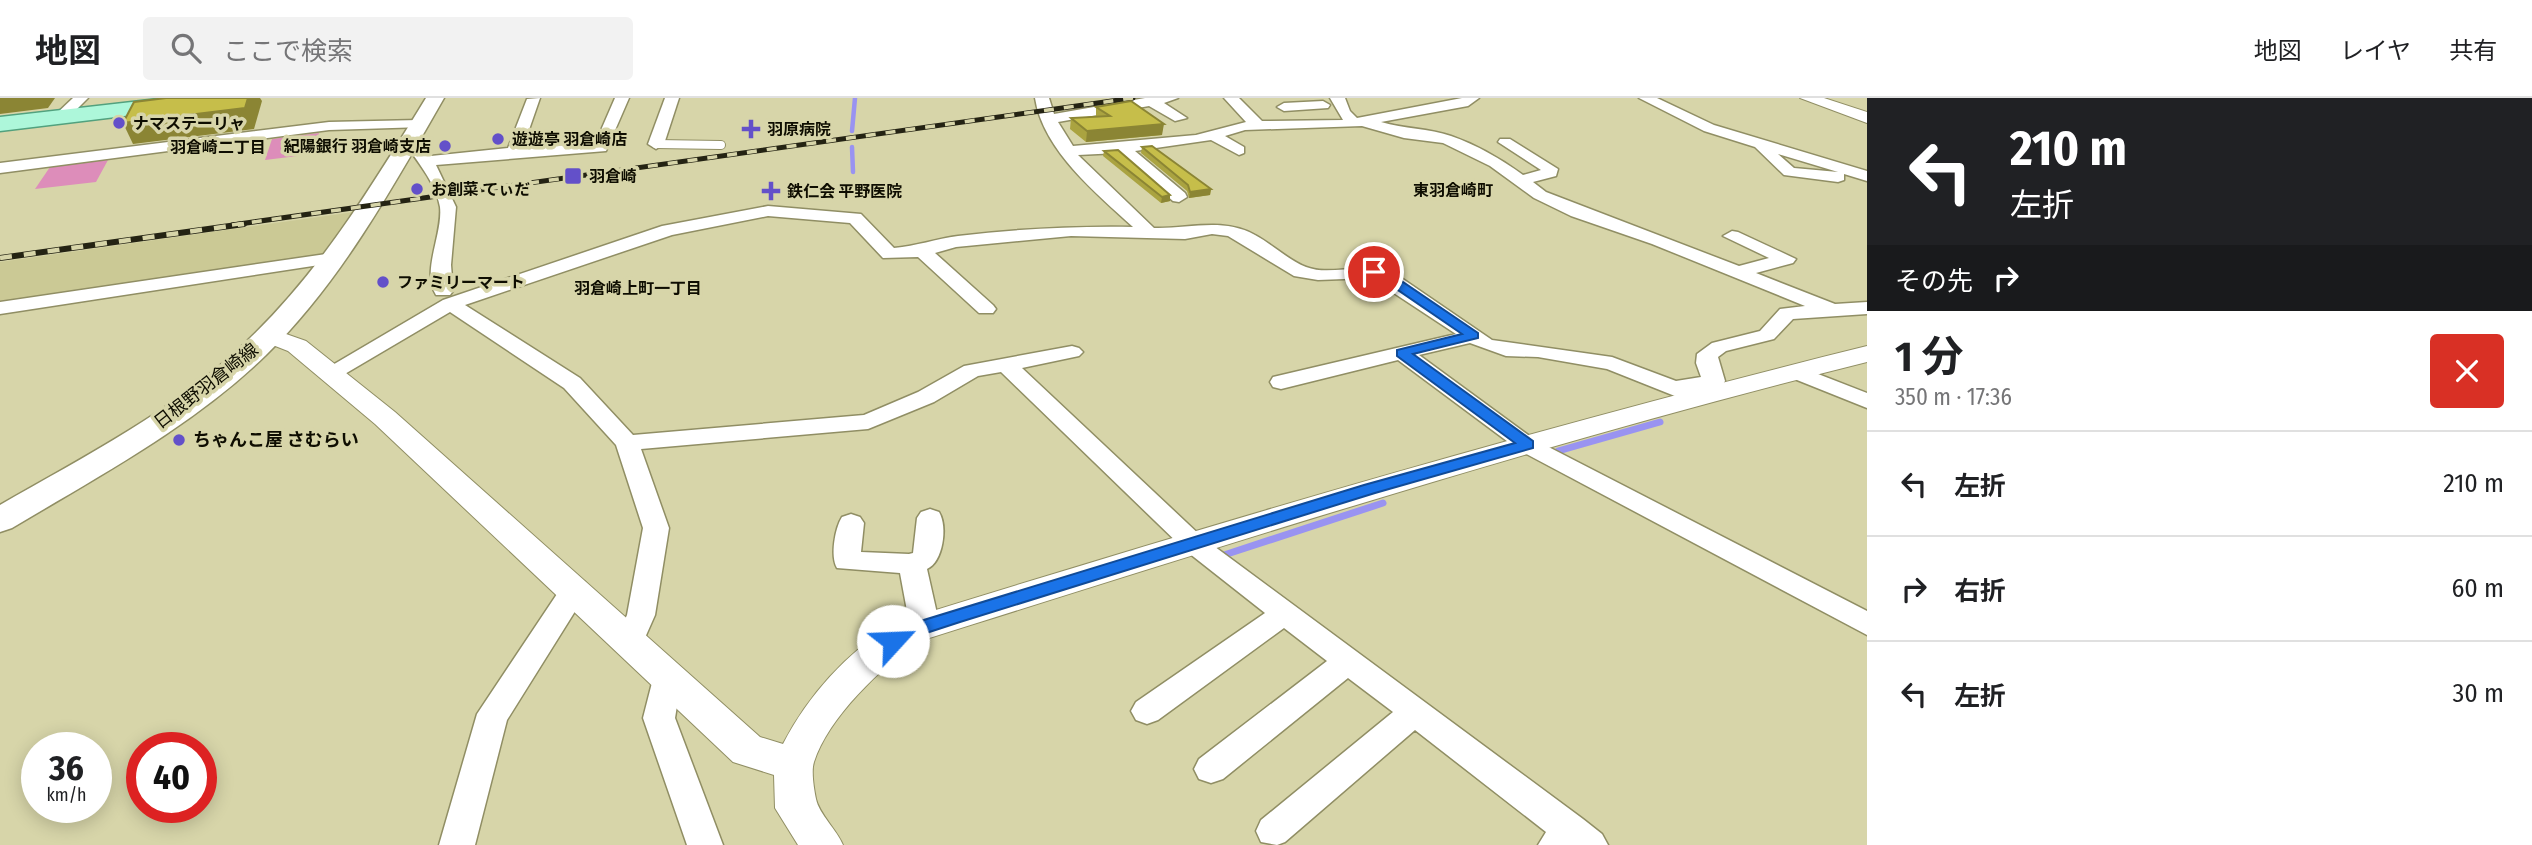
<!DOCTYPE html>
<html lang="ja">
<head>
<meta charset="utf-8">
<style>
	body { margin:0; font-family:"Fira Sans Condensed","Noto Sans JP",sans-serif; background:#f2f2f2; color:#202124; height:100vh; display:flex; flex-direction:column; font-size:26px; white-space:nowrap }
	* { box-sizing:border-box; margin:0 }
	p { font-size:23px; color:#757577 }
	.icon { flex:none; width:38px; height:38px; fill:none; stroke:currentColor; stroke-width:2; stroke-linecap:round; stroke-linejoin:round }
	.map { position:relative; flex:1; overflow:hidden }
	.sheet { display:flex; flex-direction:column; background:#fff; width:665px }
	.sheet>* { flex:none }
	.top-card { background:#202124; color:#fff; overflow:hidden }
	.speed { position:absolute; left:21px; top:634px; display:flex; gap:14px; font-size:35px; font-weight:700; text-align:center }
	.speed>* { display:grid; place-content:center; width:91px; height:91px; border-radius:50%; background:#fff; box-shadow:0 4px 18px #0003; line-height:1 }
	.speed small { font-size:18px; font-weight:400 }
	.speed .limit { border:10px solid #d22; background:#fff; color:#111 }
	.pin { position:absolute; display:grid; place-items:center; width:60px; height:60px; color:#fff; margin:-30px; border:4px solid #fff; border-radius:50%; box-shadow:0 2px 7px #0007 }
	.me { position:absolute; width:77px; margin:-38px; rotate:65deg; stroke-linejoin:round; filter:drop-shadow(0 0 5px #0008) }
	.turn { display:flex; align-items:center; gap:24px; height:147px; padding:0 28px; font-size:32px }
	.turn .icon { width:91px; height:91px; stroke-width:2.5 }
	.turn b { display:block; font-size:49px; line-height:60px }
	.then { display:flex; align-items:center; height:66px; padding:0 28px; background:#0003; gap:14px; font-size:26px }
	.round { display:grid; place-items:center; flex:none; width:74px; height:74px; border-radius:7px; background:#f2f2f2 }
	.headline { display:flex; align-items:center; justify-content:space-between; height:119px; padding:0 28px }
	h1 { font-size:42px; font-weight:700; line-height:52px }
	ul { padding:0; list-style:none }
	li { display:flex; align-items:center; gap:21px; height:105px; padding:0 28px; border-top:2px solid #e0e0e0 }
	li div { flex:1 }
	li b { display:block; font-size:26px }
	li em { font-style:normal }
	header { display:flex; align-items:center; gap:42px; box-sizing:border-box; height:98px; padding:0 35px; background:#fff; border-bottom:2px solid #e0e0e0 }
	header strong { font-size:33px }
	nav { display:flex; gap:38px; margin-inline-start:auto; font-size:24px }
	.search { width:490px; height:63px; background:#f2f2f2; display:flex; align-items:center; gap:18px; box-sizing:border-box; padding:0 24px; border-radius:7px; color:#757577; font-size:26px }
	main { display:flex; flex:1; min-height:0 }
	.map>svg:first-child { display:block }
</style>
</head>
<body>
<header>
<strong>地図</strong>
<div class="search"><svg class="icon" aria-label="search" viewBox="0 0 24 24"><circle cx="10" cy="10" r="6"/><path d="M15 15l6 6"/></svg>ここで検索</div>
<nav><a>地図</a><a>レイヤ</a><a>共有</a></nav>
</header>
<main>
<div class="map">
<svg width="1867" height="747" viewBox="0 0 1867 747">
	<rect width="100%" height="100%" fill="#d7d5a9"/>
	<!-- built -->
	<path fill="#cbc995" d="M 354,114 L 326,156 L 0,208 L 0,164 Z"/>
	<!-- green -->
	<g fill="#dd8dba">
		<path d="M 319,35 L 314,56 L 265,62 L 272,41 Z"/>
		<path d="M 108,62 L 96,84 L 35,91 L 50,69 Z"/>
	</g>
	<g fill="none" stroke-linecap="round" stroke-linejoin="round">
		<!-- stream-far1 -->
		<g stroke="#9993f1" stroke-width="4.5">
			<path d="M 852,33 L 855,0"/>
			<path d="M 852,49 L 853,74"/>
		</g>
		<!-- stream -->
		<g stroke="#9993f1" stroke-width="7">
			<path d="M 1558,353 L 1660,324"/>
			<path d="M 1224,457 L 1383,405"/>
		</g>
		<!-- service casing -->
		<g stroke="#908e64" stroke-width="10">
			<path id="service" d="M 656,46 L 721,47"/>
		</g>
		<!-- minor casing -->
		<g stroke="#908e64" stroke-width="3">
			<g id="minor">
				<path d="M 73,0 L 88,0 L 65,23 L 55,23 L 55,17 Z"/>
				<path d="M 615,0 L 629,0 L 606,53 L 436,67 L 456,109 L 451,167 L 453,193 L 450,197 L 436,197 C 421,173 443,136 440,109 C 436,85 416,61 402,42 L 404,39 L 414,39 L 431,58 L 508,50 L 527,1 L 540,0 L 523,49 L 595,46 Z"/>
				<path d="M 665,0 L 679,0 L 664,46 L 656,51 L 648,46 Z"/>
				<path d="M 1035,0 L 1049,0 L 1054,16 L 1145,0 L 1178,0 L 1164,5 L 1187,20 L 1175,23 L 1149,8 L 1058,24 L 1073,48 L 1196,37 L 1246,24 L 1224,0 L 1239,0 L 1262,23 L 1343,22 L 1330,0 L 1345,0 L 1350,13 L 1357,20 L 1462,0 L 1479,0 L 1468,8 L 1381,24 C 1404,31 1429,30 1451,38 C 1477,47 1501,61 1523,77 L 1541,72 L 1498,44 L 1500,41 L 1510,41 L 1558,71 L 1556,78 L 1533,84 L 1546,94 L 1739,168 L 1769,160 L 1723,138 L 1732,133 L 1738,134 L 1796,161 L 1793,165 L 1756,175 L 1835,206 L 1867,204 L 1867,216 L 1793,221 L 1774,241 L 1726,253 L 1718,259 L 1725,283 L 1722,288 L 1698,292 L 1706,299 L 1695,306 L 1607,271 L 1538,259 L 1506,258 L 1470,245 L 1419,257 L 1535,342 L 1867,513 L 1867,537 L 1519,352 L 1398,262 L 1281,291 L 1273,289 L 1270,284 L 1273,279 L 1456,236 L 1371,180 L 1318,182 L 1294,178 L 1228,138 L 1212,136 L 1185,141 L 1071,138 L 956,149 L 935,155 L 993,207 L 996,211 L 993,215 L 979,215 L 918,159 L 883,160 L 850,125 L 768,118 L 672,137 L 465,207 L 580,280 L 633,337 L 864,317 L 918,294 L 964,268 L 1072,248 L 1079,250 L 1083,254 L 1079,258 L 1022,270 L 1203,440 L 1583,721 L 1602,736 L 1608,747 L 1538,747 L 1546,734 L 1415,632 L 1285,744 L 1277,747 L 1261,744 L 1256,733 L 1261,722 L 1393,614 L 1348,580 L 1223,681 L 1211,685 L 1199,681 L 1194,671 L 1199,661 L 1327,563 L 1284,530 L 1158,622 L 1147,626 L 1136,622 L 1131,613 L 1136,604 L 1265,515 L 1185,452 L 1001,274 L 978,278 L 934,304 L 868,331 L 641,351 L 669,430 L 655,517 L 640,551 L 630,554 L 620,551 L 615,543 L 627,517 L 643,430 L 616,347 L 564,290 L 450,214 L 338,280 L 330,281 L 319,275 L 443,202 L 662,128 L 768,108 L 861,116 L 894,150 C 916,148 936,141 958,138 C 1016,131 1074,128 1133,129 C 1096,95 1043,52 1035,0 ZM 1362,28 L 1404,40 L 1443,45 L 1490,68 L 1534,100 L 1571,118 L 1652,146 L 1805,208 L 1780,211 L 1760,233 L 1712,245 L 1697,256 L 1696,265 L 1701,279 L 1676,283 L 1612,259 L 1492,242 L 1397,177 C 1361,162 1332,179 1306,169 C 1288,162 1272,146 1255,137 C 1223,119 1188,131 1154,130 L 1078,57 L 1118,55 L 1173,103 L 1179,104 L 1187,99 L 1185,95 L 1135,53 L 1211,42 L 1239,57 L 1244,55 L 1244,49 L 1225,38 L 1245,32 Z"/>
				<path d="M 1639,0 L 1657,0 L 1714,27 L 1867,73 L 1867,83 L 1844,76 L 1844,82 L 1838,84 L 1784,77 L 1755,49 L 1704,33 ZM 1778,56 L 1838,74 L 1794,70 Z"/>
				<path d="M 1323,3 L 1330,7 L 1328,10 L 1284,13 L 1277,9 L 1284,5 Z"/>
				<path d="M 419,22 L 424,23 L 424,29 L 329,32 L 0,75 L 0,65 L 329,24 Z"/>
				<path d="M 333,155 L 342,160 L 339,164 L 0,216 L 0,204 Z"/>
				<path d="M 1800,269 L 1867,295 L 1867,310 L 1792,280 L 1789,275 Z"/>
				<path d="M 930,411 L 939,414 C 948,429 943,464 927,471 L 940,529 L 935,537 L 925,540 L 915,537 L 910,529 L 900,475 L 837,470 C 830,458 835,430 842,419 L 851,416 L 860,419 L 864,425 L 861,454 L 909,456 L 913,455 L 917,420 L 921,414 Z"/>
				<path d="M 575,481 L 585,484 L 589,491 L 507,622 L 475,747 L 439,747 L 477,616 L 565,484 Z"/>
				<path d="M 667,565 L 678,569 L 682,577 L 675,620 L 723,747 L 687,747 L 643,620 L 656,569 Z"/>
			</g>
		</g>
		<!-- tertiary casing -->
		<g stroke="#908e64" stroke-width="2">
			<g id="tertiary">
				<path d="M 1800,0 L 1824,0 L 1867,14 L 1867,25 Z"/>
				<path d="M 269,230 L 306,243 L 395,314 L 760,639 L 783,646 C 809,596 847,555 894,525 C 1216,425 1540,329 1867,248 L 1867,264 C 1547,344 1234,444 920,543 C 882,568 828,620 814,664 C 811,673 814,691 816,701 C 819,716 837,732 843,747 L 798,747 L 775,710 L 774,677 L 733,664 L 375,326 L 288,253 L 260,242 L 257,237 L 260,232 Z"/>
			</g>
		</g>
		<!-- secondary casing -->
		<g stroke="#908e64" stroke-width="3">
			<path id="secondary" d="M 426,0 L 444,0 C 392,90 341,184 266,257 C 193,328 99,378 12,430 L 0,434 L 0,407 C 85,358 176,312 247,243 C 321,173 373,86 426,0 Z"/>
		</g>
		<!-- primary casing -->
		<g stroke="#52a17e" stroke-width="3">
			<path id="primary" d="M 167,0 L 234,0 L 223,6 L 0,33 L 0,19 Z"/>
		</g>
		<!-- service -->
		<use href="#service" stroke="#fff" stroke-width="8"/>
		<!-- minor -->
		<use href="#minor" fill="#fff" fill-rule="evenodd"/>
		<!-- tertiary -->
		<use href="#tertiary" fill="#fff" fill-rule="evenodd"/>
		<!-- secondary -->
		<use href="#secondary" fill="#fff" fill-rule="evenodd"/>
		<!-- primary -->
		<use href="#primary" fill="#adf7da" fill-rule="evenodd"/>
		<!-- rail-far1 casing -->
		<g stroke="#242313" stroke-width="5">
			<path id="rail-far1" d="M 232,127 L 1133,0"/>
		</g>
		<!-- rail casing -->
		<g stroke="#242313" stroke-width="6">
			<path id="rail" d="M 0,160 L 244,126"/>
		</g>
		<!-- rail-far1 -->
		<use href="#rail-far1" stroke="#d7d5a9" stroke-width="3.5" stroke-dasharray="10" stroke-linecap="butt"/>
		<!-- rail -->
		<use href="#rail" stroke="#d7d5a9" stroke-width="4.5" stroke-dasharray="12" stroke-linecap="butt"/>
	</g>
	<!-- wall -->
	<g fill="#aaa340">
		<path d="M 1096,9 L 1162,37 L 1086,44 L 1070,31 L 1071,20 L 1096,19 Z"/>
		<path d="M 1142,49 L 1211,91 L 1210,97 L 1189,100 L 1187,93 L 1141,55 Z"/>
		<path d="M 1104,53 L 1170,97 L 1170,103 L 1161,105 L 1103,58 Z"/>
	</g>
	<!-- shaded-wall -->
	<g fill="#8b8534">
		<path d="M 0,0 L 55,0 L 48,10 L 0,16 Z"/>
		<path d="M 248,0 L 260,0 L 262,3 L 254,31 L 133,46 L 123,25 Z"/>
		<path d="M 1164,26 L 1162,37 L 1086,44 L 1087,33 Z"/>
		<path d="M 1211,91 L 1210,97 L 1189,100 L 1190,94 Z"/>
		<path d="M 1170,97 L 1170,103 L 1161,105 L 1162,99 Z"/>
	</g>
	<!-- building -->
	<g fill="#c6be4a" stroke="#8b8534" stroke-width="2">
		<path d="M 166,0 L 248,0 L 245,10 L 123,25 L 134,4 Z"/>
		<path d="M 1131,3 L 1164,26 L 1087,33 L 1071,20 L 1110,18 L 1096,9 Z"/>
		<path d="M 1152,48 L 1211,91 L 1190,94 L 1188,87 L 1142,49 Z"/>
		<path d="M 1118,52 L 1170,97 L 1162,99 L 1104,53 Z"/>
	</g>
	<!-- route -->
	<path fill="#1a73e8" stroke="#114b97" stroke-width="2" d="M 1374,171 L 1394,178 L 1478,235 L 1478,240 L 1413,256 L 1533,343 L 1533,350 L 1375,395 L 960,524 L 914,539 L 893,551 L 886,548 L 883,543 L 901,529 L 1364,387 L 1515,345 L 1397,258 L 1397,252 L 1462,236 L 1386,184 L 1369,177 L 1369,172 Z"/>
	<!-- markers -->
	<g fill="#6350c9" stroke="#d7d5a9" stroke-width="2.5">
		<circle cx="119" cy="25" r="7"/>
		<path d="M747.5 20.5h7v7h7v7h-7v7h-7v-7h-7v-7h7z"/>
		<circle cx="498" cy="41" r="7"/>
		<circle cx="445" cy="48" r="7"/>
		<rect x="564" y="69" width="18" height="18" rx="3.5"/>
		<circle cx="417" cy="91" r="7"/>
		<path d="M767.5 82.5h7v7h7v7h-7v7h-7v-7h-7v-7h7z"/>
		<circle cx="383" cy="184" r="7"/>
		<circle cx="179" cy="342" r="7"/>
	</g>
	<g text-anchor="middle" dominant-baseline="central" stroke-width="7" stroke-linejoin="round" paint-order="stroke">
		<!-- far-poi labels -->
		<g font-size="16" font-weight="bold" fill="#0e0d01" stroke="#d7d5a9" text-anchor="start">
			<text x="133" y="25">ナマステーリャ</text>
			<text x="767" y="31">羽原病院</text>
			<text x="512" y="41">遊遊亭 羽倉崎店</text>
			<text x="431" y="48" text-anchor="end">紀陽銀行 羽倉崎支店</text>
			<text x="589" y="78">羽倉崎</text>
			<text x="431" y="91">お創菜 てぃだ</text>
			<text x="787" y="93">鉄仁会 平野医院</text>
			<text x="397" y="184">ファミリーマート</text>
		</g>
		<!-- far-neighbourhood labels -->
		<g font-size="16" font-weight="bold" fill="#0e0d01" stroke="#d7d5a9">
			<text x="218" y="49">羽倉崎二丁目</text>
			<text x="1453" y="92">東羽倉崎町</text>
			<text x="638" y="190">羽倉崎上町一丁目</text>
		</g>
		<!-- street labels -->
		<g font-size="18" fill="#0e0d01" stroke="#d7d5a9">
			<text transform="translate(206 288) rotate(-38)">日根野羽倉崎線</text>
		</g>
		<!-- poi labels -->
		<g font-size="18" font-weight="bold" fill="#0e0d01" stroke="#d7d5a9" text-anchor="start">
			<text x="193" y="342">ちゃんこ屋 さむらい</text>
		</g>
	</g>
</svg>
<div class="speed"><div>36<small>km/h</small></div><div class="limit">40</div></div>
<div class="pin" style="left:1374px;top:174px;background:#d93025"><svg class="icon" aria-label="arrive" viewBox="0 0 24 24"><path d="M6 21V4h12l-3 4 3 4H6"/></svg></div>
<svg class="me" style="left:893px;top:543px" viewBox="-20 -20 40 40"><circle r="19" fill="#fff"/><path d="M0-13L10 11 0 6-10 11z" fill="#1a73e8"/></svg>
</div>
<section class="sheet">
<div class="top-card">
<div class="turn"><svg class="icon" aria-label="left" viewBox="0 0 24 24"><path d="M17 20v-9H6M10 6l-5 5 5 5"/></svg><div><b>210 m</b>左折</div></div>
<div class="then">その先<svg class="icon" aria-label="right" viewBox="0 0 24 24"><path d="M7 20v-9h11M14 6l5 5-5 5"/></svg></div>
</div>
<div class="headline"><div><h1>1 分</h1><p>350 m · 17:36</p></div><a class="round" style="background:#d93025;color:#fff"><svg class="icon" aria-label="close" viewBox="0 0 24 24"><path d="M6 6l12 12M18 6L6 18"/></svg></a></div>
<ul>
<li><svg class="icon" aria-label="left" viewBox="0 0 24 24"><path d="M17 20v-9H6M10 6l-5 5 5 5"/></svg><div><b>左折</b></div><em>210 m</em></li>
<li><svg class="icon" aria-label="right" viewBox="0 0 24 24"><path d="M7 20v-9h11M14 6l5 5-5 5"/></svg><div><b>右折</b></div><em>60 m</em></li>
<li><svg class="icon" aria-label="left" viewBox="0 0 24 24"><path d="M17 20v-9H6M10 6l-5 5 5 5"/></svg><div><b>左折</b></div><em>30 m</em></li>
</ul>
</section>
</main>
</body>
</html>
